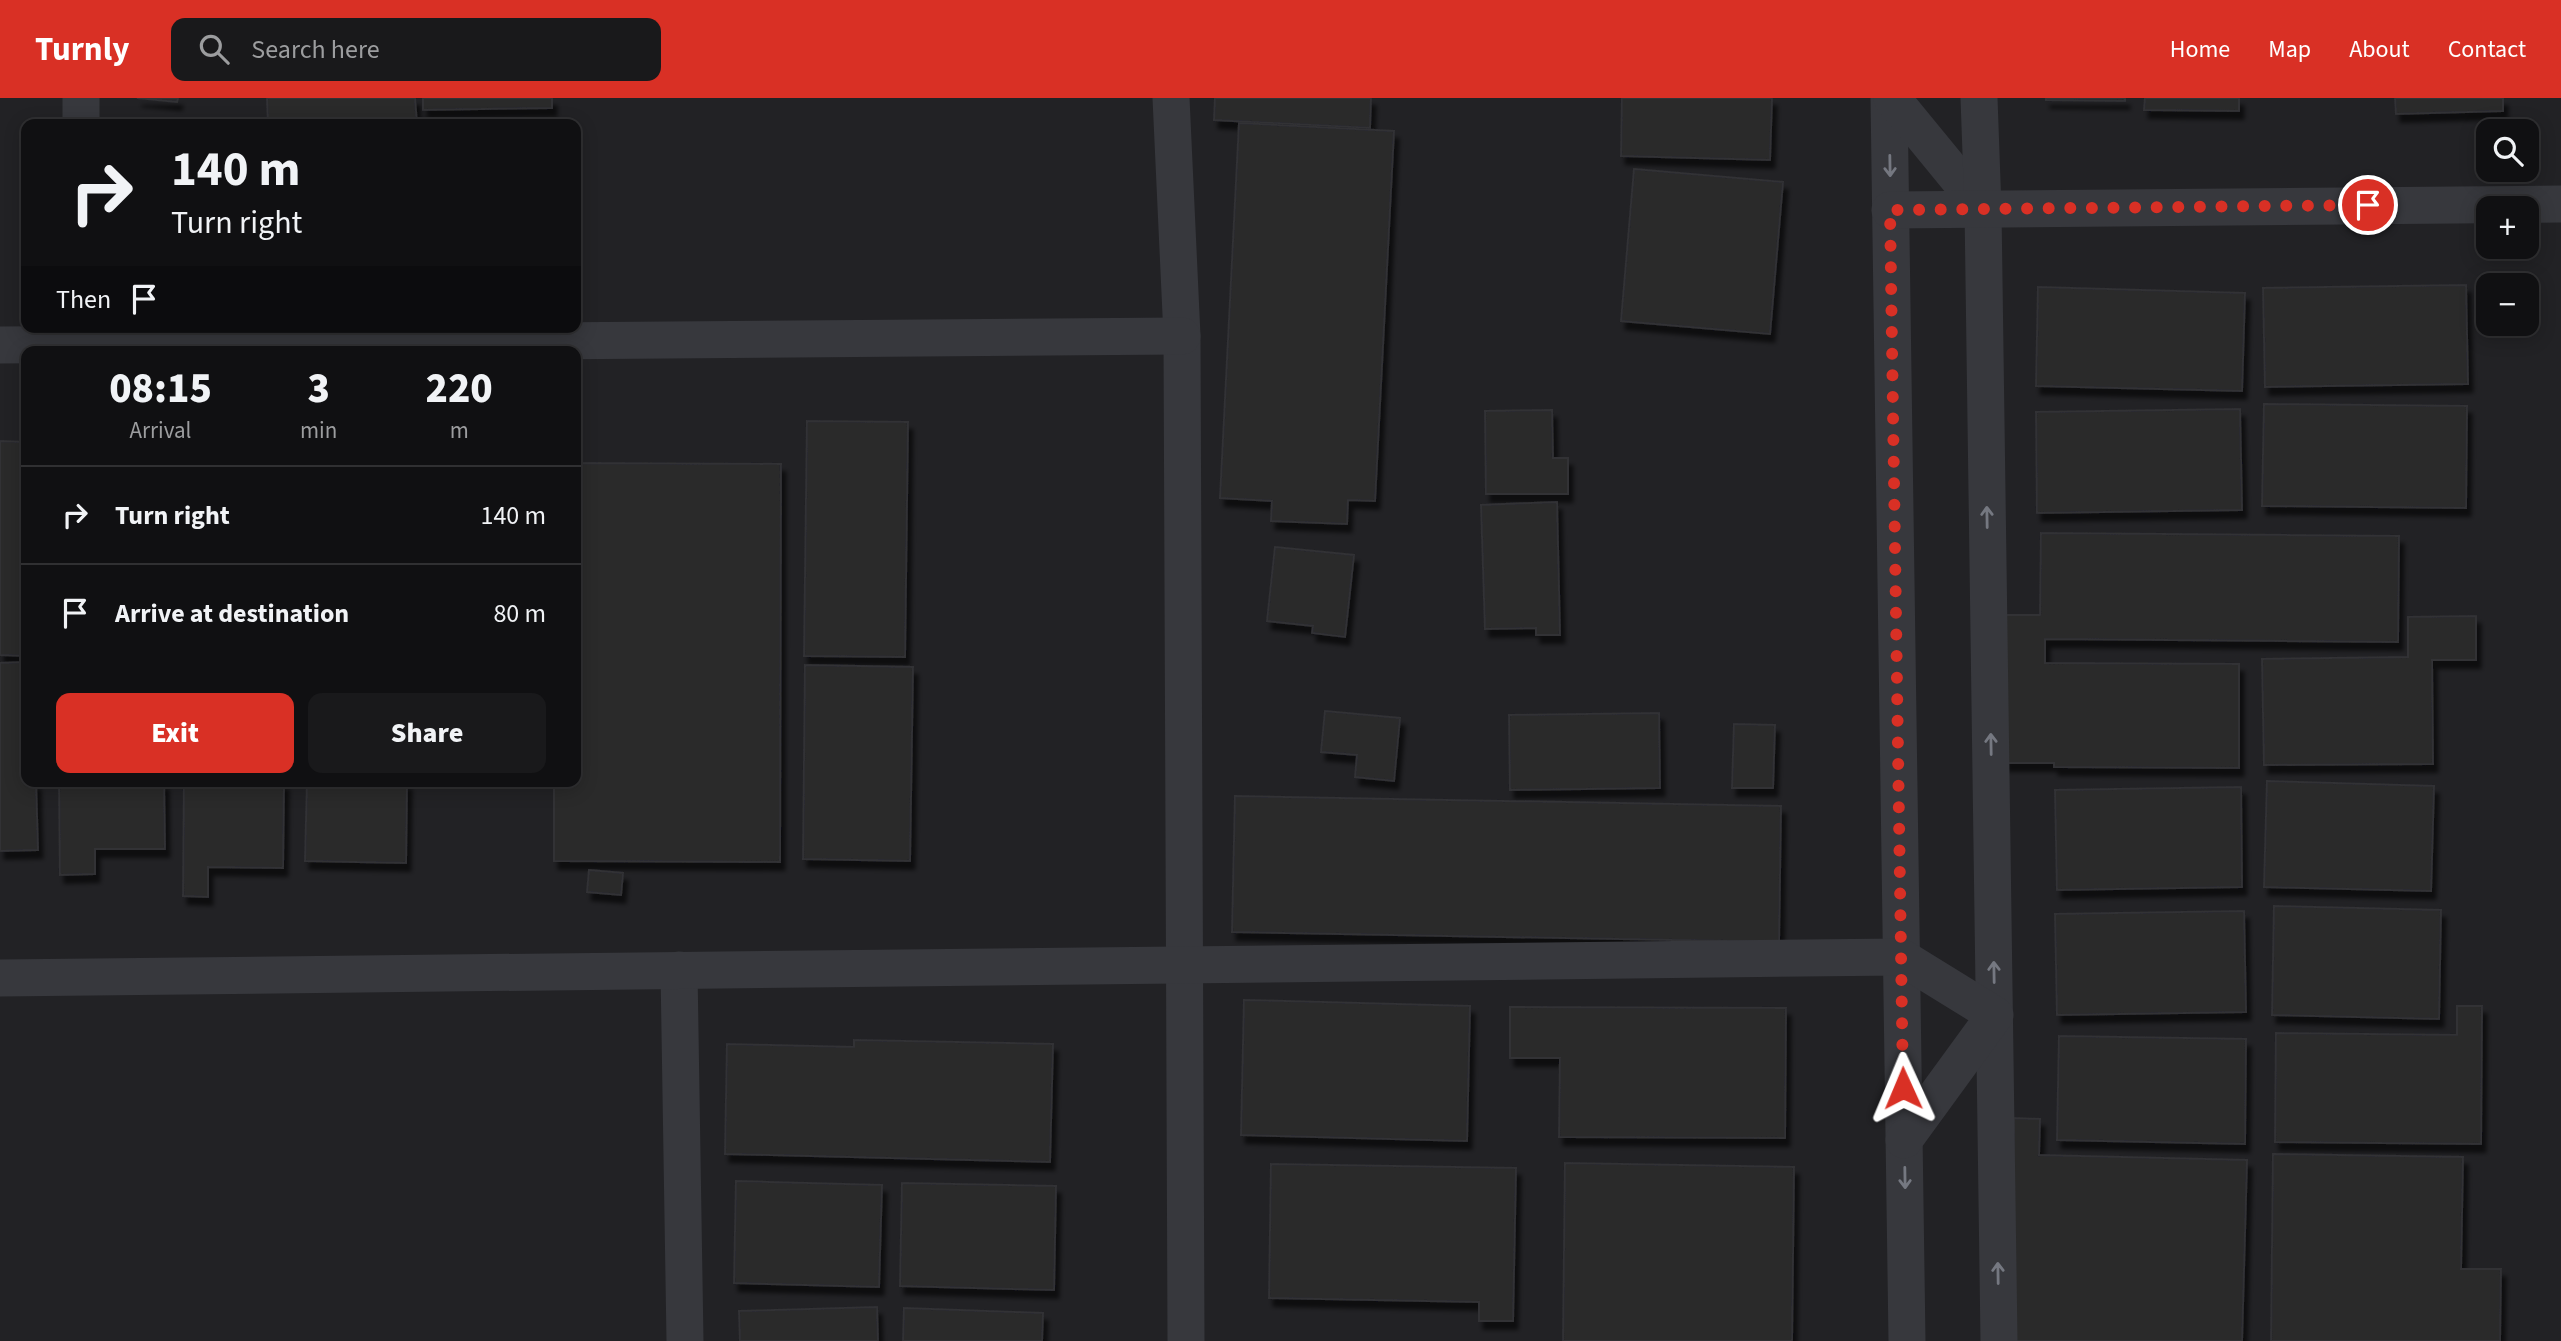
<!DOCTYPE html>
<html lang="en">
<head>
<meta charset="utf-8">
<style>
	body { margin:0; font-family:"Source Sans 3",sans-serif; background:#19191b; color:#f1f3f6; height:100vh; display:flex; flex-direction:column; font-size:26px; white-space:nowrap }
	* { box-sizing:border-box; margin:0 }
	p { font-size:23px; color:#9c9d9f }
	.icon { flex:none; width:38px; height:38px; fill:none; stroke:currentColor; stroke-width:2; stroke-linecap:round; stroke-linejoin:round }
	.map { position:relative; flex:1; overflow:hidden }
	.panel { position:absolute; left:21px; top:248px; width:560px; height:441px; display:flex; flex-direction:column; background:#101012; border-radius:14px; box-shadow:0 4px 18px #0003,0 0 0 2px #303032 }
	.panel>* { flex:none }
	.top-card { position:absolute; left:21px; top:21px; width:560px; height:214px; border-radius:14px; box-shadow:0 4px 18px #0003,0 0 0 2px #303032; background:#101012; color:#f1f3f6; overflow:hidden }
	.tools { position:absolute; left:2476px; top:21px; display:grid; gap:14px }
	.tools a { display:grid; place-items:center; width:63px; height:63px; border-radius:14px; background:#101012; box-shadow:0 4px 18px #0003,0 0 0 2px #303032; font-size:35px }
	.pin { position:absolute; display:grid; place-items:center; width:60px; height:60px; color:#fff; margin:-30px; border:4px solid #fff; border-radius:50%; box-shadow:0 2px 7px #0007 }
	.me { position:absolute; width:77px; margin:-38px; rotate:359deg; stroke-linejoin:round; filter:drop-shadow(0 0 5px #0008) }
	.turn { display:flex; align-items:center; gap:24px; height:147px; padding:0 35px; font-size:32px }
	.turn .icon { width:91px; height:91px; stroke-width:2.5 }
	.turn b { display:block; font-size:49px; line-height:60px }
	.then { display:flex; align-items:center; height:66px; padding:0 35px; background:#0003; gap:14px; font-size:26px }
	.eta { display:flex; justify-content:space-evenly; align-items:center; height:119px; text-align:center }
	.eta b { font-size:42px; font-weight:800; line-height:49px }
	.button { display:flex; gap:14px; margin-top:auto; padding:14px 35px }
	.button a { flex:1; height:80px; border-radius:14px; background:#d93025; color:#fff; font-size:28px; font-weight:800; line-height:80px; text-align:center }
	.button a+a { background:#19191b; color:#f1f3f6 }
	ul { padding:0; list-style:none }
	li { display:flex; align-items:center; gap:21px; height:98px; padding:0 35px; border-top:2px solid #303032 }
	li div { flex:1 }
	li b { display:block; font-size:26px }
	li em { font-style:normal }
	header { display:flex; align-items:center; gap:42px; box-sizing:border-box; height:98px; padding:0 35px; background:#d93025; color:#fff }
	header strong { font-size:33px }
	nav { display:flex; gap:38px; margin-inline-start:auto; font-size:24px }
	.search { width:490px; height:63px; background:#19191b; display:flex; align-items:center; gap:18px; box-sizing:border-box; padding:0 24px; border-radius:14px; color:#9c9d9f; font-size:26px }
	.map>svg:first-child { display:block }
</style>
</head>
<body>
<header>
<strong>Turnly</strong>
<div class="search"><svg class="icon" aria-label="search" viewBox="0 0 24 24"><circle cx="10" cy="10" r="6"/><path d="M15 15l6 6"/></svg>Search here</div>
<nav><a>Home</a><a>Map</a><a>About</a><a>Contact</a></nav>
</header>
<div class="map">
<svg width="2561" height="1243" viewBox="0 0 2561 1243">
	<defs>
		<filter id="shadow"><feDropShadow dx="4.5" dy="8" stdDeviation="2" flood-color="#0009"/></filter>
	</defs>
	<rect width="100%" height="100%" fill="#161618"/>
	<!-- built -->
	<path fill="#222225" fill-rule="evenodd" d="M 0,0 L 2561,0 L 2561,1243 L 0,1243 ZM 26,26 L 576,26 L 576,229 L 26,229 ZM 2488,33 L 2527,33 L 2527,72 L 2488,72 ZM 2488,110 L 2527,110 L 2527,149 L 2488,149 ZM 2488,187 L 2527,187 L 2527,226 L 2488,226 ZM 26,254 L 576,254 L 576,684 L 26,684 Z"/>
	<!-- building -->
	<g fill="#29292c" stroke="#303034" stroke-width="2" filter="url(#shadow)">
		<path d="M 137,0 L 178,0 L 177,4 Z"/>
		<path d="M 267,0 L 415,0 L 417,26 L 268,26 Z"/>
		<path d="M 423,0 L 552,0 L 552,10 L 423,12 Z"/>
		<path d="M 1215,0 L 1371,0 L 1370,30 L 1214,22 Z"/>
		<path d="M 1622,0 L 1772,0 L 1770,62 L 1621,58 Z"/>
		<path d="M 2046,0 L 2125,0 L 2125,3 L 2046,2 Z"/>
		<path d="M 2145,0 L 2239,0 L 2239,13 L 2144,12 Z"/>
		<path d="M 2395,0 L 2503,0 L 2503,13 L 2396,16 Z"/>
		<path d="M 1239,25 L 1394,33 L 1375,403 L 1348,402 L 1347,426 L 1271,423 L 1272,403 L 1220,400 Z"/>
		<path d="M 1634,71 L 1783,84 L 1770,236 L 1621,223 Z"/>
		<path d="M 2466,187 L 2468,286 L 2265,289 L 2263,190 Z"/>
		<path d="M 2038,189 L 2245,195 L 2242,293 L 2036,288 Z"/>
		<path d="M 2264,306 L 2467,308 L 2466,410 L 2262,408 Z"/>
		<path d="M 2240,311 L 2242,412 L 2037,415 L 2036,314 Z"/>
		<path d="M 1552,312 L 1553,360 L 1568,360 L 1568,396 L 1486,396 L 1485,313 Z"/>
		<path d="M 807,323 L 908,324 L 905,559 L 804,558 Z"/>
		<path d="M 0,343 L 26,344 L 26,558 L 0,557 Z"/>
		<path d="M 576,365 L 781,366 L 780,764 L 554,763 L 554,684 L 576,684 Z"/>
		<path d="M 1557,404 L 1560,537 L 1536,537 L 1536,530 L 1485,531 L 1481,407 Z"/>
		<path d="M 2041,435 L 2399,438 L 2398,544 L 2045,541 L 2045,565 L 2239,566 L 2239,670 L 2054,669 L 2054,665 L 2004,665 L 2006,517 L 2040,517 Z"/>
		<path d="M 1275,449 L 1354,457 L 1345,539 L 1312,535 L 1313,528 L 1267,523 Z"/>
		<path d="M 2476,518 L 2476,562 L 2432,562 L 2433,666 L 2264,667 L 2262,561 L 2408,559 L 2408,519 Z"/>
		<path d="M 26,564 L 26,684 L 36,684 L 38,752 L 0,753 L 0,565 Z"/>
		<path d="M 805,567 L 913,569 L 910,763 L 803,761 Z"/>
		<path d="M 1325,613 L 1400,620 L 1394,683 L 1355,679 L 1357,657 L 1321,654 Z"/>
		<path d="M 1659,615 L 1660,690 L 1510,692 L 1509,617 Z"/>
		<path d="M 1734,626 L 1775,627 L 1773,690 L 1732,690 Z"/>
		<path d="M 2267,683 L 2434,688 L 2431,793 L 2264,789 Z"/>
		<path d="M 59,684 L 164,684 L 165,751 L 95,751 L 95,776 L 60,777 Z"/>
		<path d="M 184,684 L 284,684 L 283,770 L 208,769 L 208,799 L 183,798 Z"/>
		<path d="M 307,684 L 407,684 L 406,765 L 305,763 Z"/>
		<path d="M 2241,689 L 2242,789 L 2057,792 L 2055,692 Z"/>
		<path d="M 1235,698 L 1781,708 L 1779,844 L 1232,834 Z"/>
		<path d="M 589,772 L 623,775 L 621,797 L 587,794 Z"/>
		<path d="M 2274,808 L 2441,812 L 2439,921 L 2272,917 Z"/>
		<path d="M 2244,813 L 2246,914 L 2057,917 L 2055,816 Z"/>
		<path d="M 1244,902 L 1470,908 L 1467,1043 L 1241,1037 Z"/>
		<path d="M 2457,908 L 2482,908 L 2481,1046 L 2275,1044 L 2276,935 L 2457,937 Z"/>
		<path d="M 1510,909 L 1786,910 L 1785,1040 L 1559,1039 L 1560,960 L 1510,960 Z"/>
		<path d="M 2059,938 L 2246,941 L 2245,1046 L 2057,1042 Z"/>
		<path d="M 854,942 L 1053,946 L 1050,1064 L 725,1056 L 727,946 L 854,949 Z"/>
		<path d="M 2014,1020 L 2040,1021 L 2039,1057 L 2247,1062 L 2242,1243 L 2008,1243 Z"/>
		<path d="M 2273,1056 L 2463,1059 L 2461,1171 L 2501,1171 L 2500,1243 L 2271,1243 Z"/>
		<path d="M 1565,1065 L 1794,1069 L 1792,1243 L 1563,1243 Z"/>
		<path d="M 1271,1066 L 1516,1070 L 1513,1223 L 1479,1223 L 1479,1204 L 1269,1200 Z"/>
		<path d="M 736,1083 L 882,1087 L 879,1189 L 734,1185 Z"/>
		<path d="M 902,1085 L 1056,1088 L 1054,1192 L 900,1188 Z"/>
		<path d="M 877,1209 L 878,1243 L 740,1243 L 739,1213 Z"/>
		<path d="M 904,1210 L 1043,1215 L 1042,1243 L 903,1243 Z"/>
	</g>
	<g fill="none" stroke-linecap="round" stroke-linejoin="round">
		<!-- minor -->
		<g stroke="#37383d" stroke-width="37">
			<path d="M 1171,0 L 1182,238 L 1186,1243"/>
			<path d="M 1889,0 L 1907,1243"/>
			<path d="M 1892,0 L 1983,111"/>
			<path d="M 1979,0 L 1983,111 L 1999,1243"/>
			<path d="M 81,26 L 81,0"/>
			<path d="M 1890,112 L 2561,106"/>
			<path d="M 0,247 L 1182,238"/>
			<path d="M 679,872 L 685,1243"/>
			<path d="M 0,880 L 1901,859 L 1995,917 L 1904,1042"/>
		</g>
	</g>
	<!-- one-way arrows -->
	<defs><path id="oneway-shaft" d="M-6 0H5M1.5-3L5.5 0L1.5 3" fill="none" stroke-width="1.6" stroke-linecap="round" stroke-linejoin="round" transform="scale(1.75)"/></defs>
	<g stroke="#757881">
		<use href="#oneway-shaft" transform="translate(1890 68) rotate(89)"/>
		<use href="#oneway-shaft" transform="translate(1987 419) rotate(-91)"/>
		<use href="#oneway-shaft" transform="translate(1991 646) rotate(-91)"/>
		<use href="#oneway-shaft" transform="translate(1994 874) rotate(-91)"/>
		<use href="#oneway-shaft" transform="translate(1905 1080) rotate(89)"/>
		<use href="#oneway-shaft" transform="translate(1998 1175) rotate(-91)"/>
	</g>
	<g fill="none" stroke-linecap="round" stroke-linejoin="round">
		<!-- route -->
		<path stroke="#d93025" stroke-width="12" stroke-dasharray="0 21.6" d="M 1903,990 L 1890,112 L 2368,107"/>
	</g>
</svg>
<div class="tools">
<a><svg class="icon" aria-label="search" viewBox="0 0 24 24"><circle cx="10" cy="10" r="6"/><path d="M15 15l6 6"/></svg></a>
<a>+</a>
<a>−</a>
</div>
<div class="pin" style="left:2368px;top:107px;background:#d93025"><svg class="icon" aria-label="arrive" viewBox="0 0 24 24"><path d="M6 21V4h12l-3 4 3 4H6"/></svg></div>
<svg class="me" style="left:1903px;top:990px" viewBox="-20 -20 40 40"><path d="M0-17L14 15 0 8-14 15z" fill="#d93025" stroke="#fff" stroke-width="4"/></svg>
<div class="top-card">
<div class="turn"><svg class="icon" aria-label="right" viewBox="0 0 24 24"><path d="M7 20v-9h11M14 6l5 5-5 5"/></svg><div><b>140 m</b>Turn right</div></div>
<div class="then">Then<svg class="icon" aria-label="arrive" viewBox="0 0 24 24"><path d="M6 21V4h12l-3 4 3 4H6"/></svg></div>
</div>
<section class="panel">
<div class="eta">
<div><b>08:15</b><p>Arrival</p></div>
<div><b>3</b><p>min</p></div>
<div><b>220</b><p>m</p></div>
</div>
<ul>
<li><svg class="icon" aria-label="right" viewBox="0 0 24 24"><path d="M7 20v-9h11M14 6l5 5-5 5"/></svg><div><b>Turn right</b></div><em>140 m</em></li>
<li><svg class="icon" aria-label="arrive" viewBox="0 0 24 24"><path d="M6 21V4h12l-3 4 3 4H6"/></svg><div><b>Arrive at destination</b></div><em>80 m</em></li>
</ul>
<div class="button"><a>Exit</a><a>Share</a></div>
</section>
</div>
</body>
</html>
